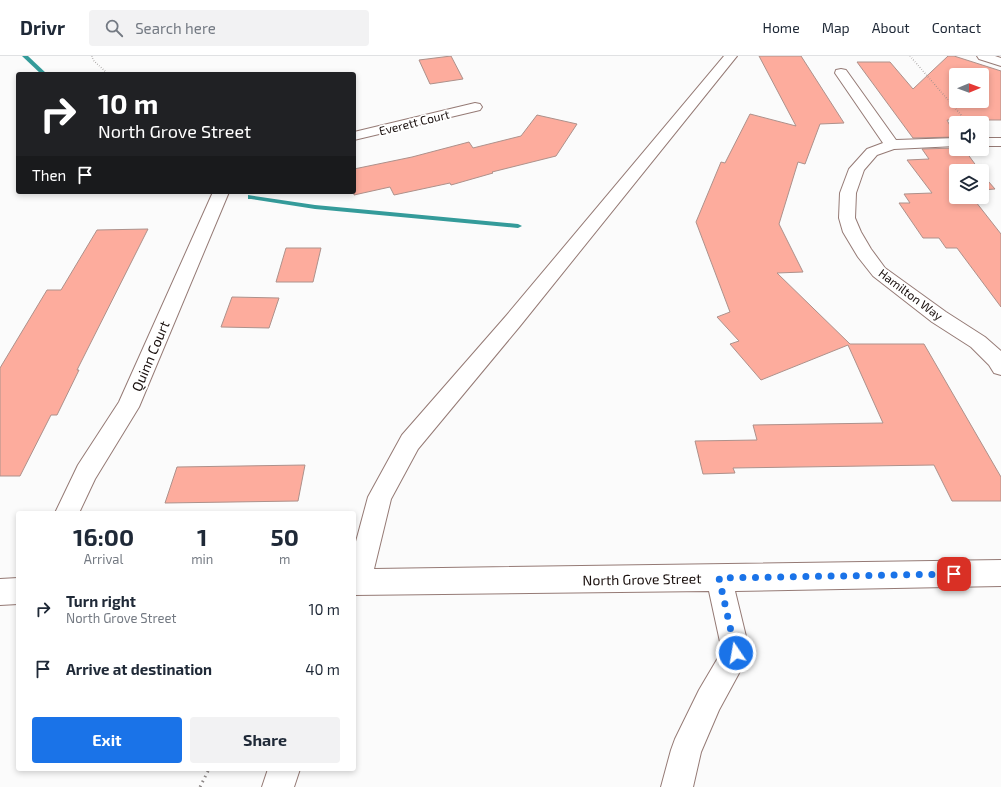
<!DOCTYPE html>
<html lang="en">
<head>
<meta charset="utf-8">
<style>
	body { margin:0; font-family:"Exo 2",sans-serif; background:#f2f2f3; color:#1f2937; height:100vh; display:flex; flex-direction:column; font-size:15px; white-space:nowrap }
	* { box-sizing:border-box; margin:0 }
	p { font-size:13px; color:#747a83 }
	.icon { flex:none; width:22px; height:22px; fill:none; stroke:currentColor; stroke-width:2; stroke-linecap:round; stroke-linejoin:round }
	.map { position:relative; flex:1; overflow:hidden }
	.side { position:absolute; left:16px; top:455px; width:340px; height:260px; display:flex; flex-direction:column; background:#fff; border-radius:4px; box-shadow:0 2px 6px #0003 }
	.side>* { flex:none }
	.top-card { position:absolute; left:16px; top:16px; width:340px; height:122px; border-radius:4px; box-shadow:0 2px 6px #0003; background:#202124; color:#fff; overflow:hidden }
	.needle { width:26px; rotate:89deg }
	.controls { position:absolute; left:949px; top:12px; display:grid; gap:8px }
	.controls a { display:grid; place-items:center; width:40px; height:40px; border-radius:4px; background:#fff; box-shadow:0 2px 6px #0003; font-size:20px }
	.pin { position:absolute; display:grid; place-items:center; width:34px; height:34px; color:#fff; margin:-17px; border-radius:8px; box-shadow:0 2px 6px #0006 }
	.me { position:absolute; width:44px; margin:-22px; rotate:348deg; stroke-linejoin:round; filter:drop-shadow(0 0 3px #0008) }
	.turn { display:flex; align-items:center; gap:14px; height:84px; padding:0 16px; font-size:18px }
	.turn .icon { width:52px; height:52px; stroke-width:2.5 }
	.turn b { display:block; font-size:28px; line-height:34px }
	.then { display:flex; align-items:center; height:38px; padding:0 16px; background:#0003; gap:8px; font-size:15px }
	.eta { display:flex; justify-content:space-evenly; align-items:center; height:68px; text-align:center }
	.eta b { font-size:24px; font-weight:700; line-height:28px }
	.primary-button { display:flex; gap:8px; margin-top:auto; padding:8px 16px }
	.primary-button a { flex:1; height:46px; border-radius:4px; background:#1a73e8; color:#fff; font-size:16px; font-weight:700; line-height:46px; text-align:center }
	.primary-button a+a { background:#f2f2f3; color:#1f2937 }
	ul { padding:0; list-style:none }
	li { display:flex; align-items:center; gap:12px; height:60px; padding:0 16px }
	li div { flex:1 }
	li b { display:block; font-size:15px }
	li em { font-style:normal }
	header { display:flex; align-items:center; gap:24px; box-sizing:border-box; height:56px; padding:0 20px; background:#fff; border-bottom:1px solid #e0e1e3 }
	header strong { font-size:19px }
	nav { display:flex; gap:22px; margin-inline-start:auto; font-size:14px }
	.search { width:280px; height:36px; background:#f2f2f3; display:flex; align-items:center; gap:10px; box-sizing:border-box; padding:0 14px; border-radius:4px; color:#747a83; font-size:15px }
	.map>svg:first-child { display:block }
</style>
</head>
<body>
<header>
<strong>Drivr</strong>
<div class="search"><svg class="icon" aria-label="search" viewBox="0 0 24 24"><circle cx="10" cy="10" r="6"/><path d="M15 15l6 6"/></svg>Search here</div>
<nav><a>Home</a><a>Map</a><a>About</a><a>Contact</a></nav>
</header>
<div class="map">
<svg width="1001" height="731" viewBox="0 0 1001 731">
	<rect width="100%" height="100%" fill="#fbfbfb"/>
	<g fill="none" stroke-linecap="round" stroke-linejoin="round">
		<!-- stream -->
		<g fill="#349b9a" fill-rule="evenodd">
			<path d="M 22,0 L 28,0 L 47,18 L 41,18 Z"/>
			<path d="M 248,139 L 315,149 L 518,168 L 522,170 L 518,172 L 315,153 L 251,143 L 248,143 Z"/>
		</g>
	</g>
	<!-- building -->
	<g fill="#fdac9d" stroke="#ad918b" fill-rule="evenodd">
		<path d="M 451,0 L 463,23 L 430,28 L 419,4 Z"/>
		<path d="M 759,0 L 801,0 L 844,67 L 820,68 L 805,108 L 798,106 L 779,168 L 803,216 L 777,217 L 850,288 L 924,288 L 1001,421 L 1001,445 L 952,445 L 934,409 L 733,412 L 735,417 L 703,418 L 695,385 L 757,384 L 753,369 L 883,367 L 848,289 L 761,324 L 730,288 L 739,285 L 717,261 L 730,256 L 696,166 L 721,106 L 725,107 L 750,58 L 796,70 Z"/>
		<path d="M 948,0 L 954,0 L 1001,15 L 1001,64 L 947,64 L 956,81 L 913,82 L 857,6 L 890,6 L 913,33 ZM 956,19 L 982,19 L 982,45 L 956,45 Z"/>
		<path d="M 537,59 L 577,68 L 556,100 L 492,116 L 493,117 L 451,129 L 450,127 L 394,139 L 390,131 L 354,139 L 354,113 L 412,101 L 469,86 L 473,92 L 521,80 Z"/>
		<path d="M 956,92 L 956,93 L 964,93 L 980,115 L 956,115 L 956,141 L 972,141 L 1001,178 L 1001,251 L 957,192 L 946,192 L 939,182 L 923,182 L 899,147 L 910,147 L 904,138 L 932,137 L 907,104 L 929,103 L 922,93 Z"/>
		<path d="M 982,118 L 995,133 L 982,134 Z"/>
		<path d="M 148,173 L 77,314 L 79,314 L 57,359 L 51,359 L 20,420 L 0,420 L 0,312 L 47,234 L 61,234 L 97,174 Z"/>
		<path d="M 286,192 L 321,192 L 313,226 L 276,226 Z"/>
		<path d="M 232,241 L 279,242 L 269,272 L 221,271 Z"/>
		<path d="M 305,409 L 298,445 L 165,447 L 177,411 Z"/>
	</g>
	<g fill="none" stroke-linecap="round" stroke-linejoin="round">
		<!-- minor casing -->
		<g stroke="#957a75" stroke-width="2">
			<g id="minor">
				<path d="M 724,0 L 737,0 L 520,270 L 418,393 L 391,443 L 374,513 L 1001,504 L 1001,530 L 735,535 L 750,597 L 719,654 L 701,696 L 693,731 L 661,731 L 671,694 L 675,683 L 699,634 L 722,595 L 709,535 L 354,539 L 354,493 L 368,441 L 402,379 L 506,260 Z"/>
				<path d="M 977,0 L 995,0 L 1001,2 L 1001,10 L 979,3 Z"/>
				<path d="M 841,13 L 846,14 L 896,84 L 956,82 L 956,90 L 894,93 L 877,99 L 864,114 L 856,137 L 855,162 L 861,176 L 871,193 L 885,212 L 946,256 L 985,281 L 1001,295 L 1001,319 L 994,317 L 989,309 L 971,291 L 932,266 L 873,220 L 858,201 L 843,176 L 839,162 L 840,137 L 849,113 L 867,93 L 883,87 L 835,17 L 836,14 Z"/>
				<path d="M 475,47 L 480,48 L 482,51 L 480,54 L 354,84 L 354,76 Z"/>
				<rect x="982" y="82" width="19" height="8"/>
				<path d="M 213,136 L 229,136 L 139,351 L 95,423 L 79,457 L 55,457 L 78,409 L 119,346 Z"/>
				<path d="M 18,522 L 18,548 L 0,549 L 0,523 Z"/>
				<path d="M 268,713 L 300,713 L 294,731 L 262,731 Z"/>
			</g>
		</g>
		<!-- path-far1 -->
		<g stroke="#8b8685" stroke-width="1.5" stroke-dasharray="0.5 2" stroke-linecap="butt">
			<path d="M 92,0 L 93,4 L 108,18"/>
			<path d="M 910,0 L 968,67"/>
		</g>
		<!-- path -->
		<path stroke="#8b8685" stroke-width="3" stroke-dasharray="1.5 4" stroke-linecap="butt" d="M 200,731 L 209,713"/>
		<!-- minor -->
		<use href="#minor" fill="#fff" fill-rule="evenodd"/>
	</g>
	<g fill="none" stroke-linecap="round" stroke-linejoin="round">
		<!-- route -->
		<path stroke="#1a73e8" stroke-width="7" stroke-dasharray="0 12.6" d="M 736,597 L 719,522 L 954,518"/>
	</g>
	<g text-anchor="middle" dominant-baseline="central" stroke-width="3.5" stroke-linejoin="round" paint-order="stroke">
		<!-- far-street labels -->
		<g font-size="12" fill="#190f0d" stroke="#fff">
			<text transform="translate(414 66) rotate(-14)">Everett Court</text>
			<text transform="translate(911 238) rotate(37)">Hamilton Way</text>
		</g>
		<!-- street labels -->
		<g font-size="14" fill="#190f0d" stroke="#fff">
			<text transform="translate(150 300) rotate(-67)">Quinn Court</text>
			<text transform="translate(642 523) rotate(-1)">North Grove Street</text>
		</g>
	</g>
</svg>
<div class="controls">
<a><svg class="needle" viewBox="-14 -14 28 28"><path d="M0-13l5 13h-10z" fill="#e53935"/><path d="M0 13l5-13h-10z" fill="#747a83"/></svg></a>
<a><svg class="icon" aria-label="sound" viewBox="0 0 24 24"><path d="M4 9h4l5-4v14l-5-4H4zM17 9q2 3 0 6"/></svg></a>
<a><svg class="icon" aria-label="layers" viewBox="0 0 24 24"><path d="M12 4l9 5-9 5-9-5zM3 14l9 5 9-5"/></svg></a>
</div>
<div class="pin" style="left:954px;top:518px;background:#d93025"><svg class="icon" aria-label="arrive" viewBox="0 0 24 24"><path d="M6 21V4h12l-3 4 3 4H6"/></svg></div>
<svg class="me" style="left:736px;top:597px" viewBox="-20 -20 40 40"><circle r="17" fill="#1a73e8" stroke="#fff" stroke-width="3"/><path d="M0-11L8 9 0 5-8 9z" fill="#fff"/></svg>
<div class="top-card">
<div class="turn"><svg class="icon" aria-label="right" viewBox="0 0 24 24"><path d="M7 20v-9h11M14 6l5 5-5 5"/></svg><div><b>10 m</b>North Grove Street</div></div>
<div class="then">Then<svg class="icon" aria-label="arrive" viewBox="0 0 24 24"><path d="M6 21V4h12l-3 4 3 4H6"/></svg></div>
</div>
<section class="side">
<div class="eta">
<div><b>16:00</b><p>Arrival</p></div>
<div><b>1</b><p>min</p></div>
<div><b>50</b><p>m</p></div>
</div>
<ul>
<li><svg class="icon" aria-label="right" viewBox="0 0 24 24"><path d="M7 20v-9h11M14 6l5 5-5 5"/></svg><div><b>Turn right</b><p>North Grove Street</p></div><em>10 m</em></li>
<li><svg class="icon" aria-label="arrive" viewBox="0 0 24 24"><path d="M6 21V4h12l-3 4 3 4H6"/></svg><div><b>Arrive at destination</b></div><em>40 m</em></li>
</ul>
<div class="primary-button"><a>Exit</a><a>Share</a></div>
</section>
</div>
</body>
</html>
